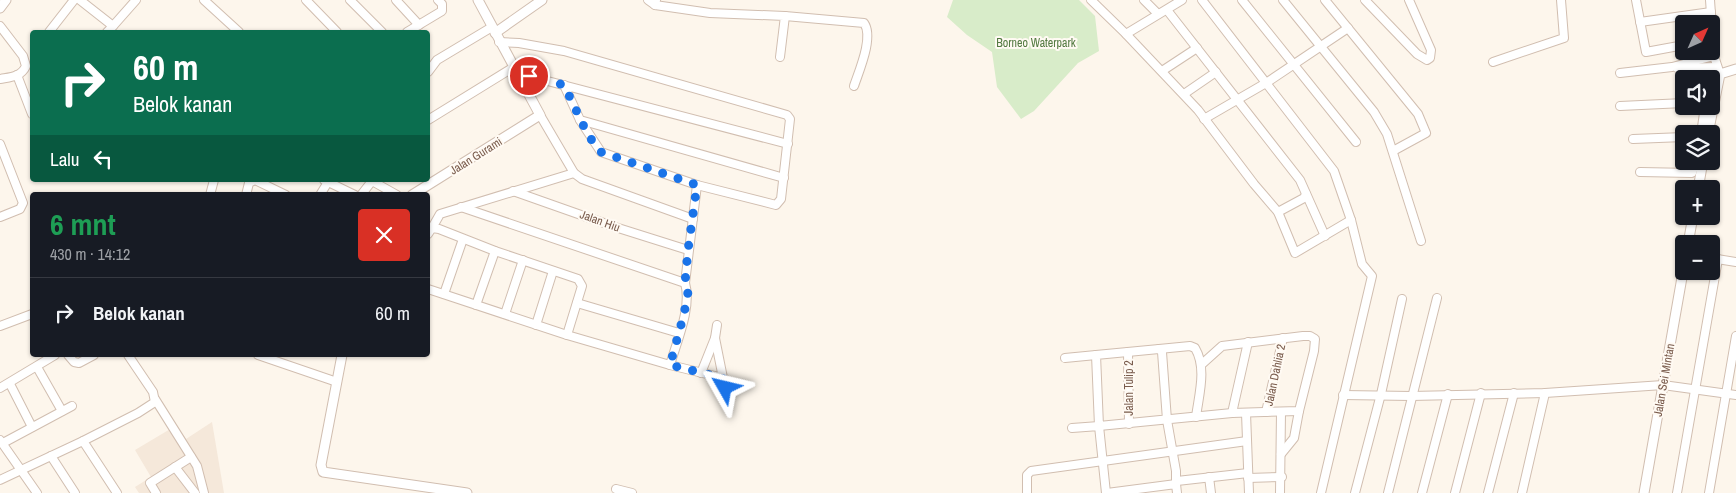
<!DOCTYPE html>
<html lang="id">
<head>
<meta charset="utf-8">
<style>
	body { margin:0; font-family:"Archivo Narrow",sans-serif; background:#242831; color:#f1f3f6; height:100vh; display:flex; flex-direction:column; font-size:19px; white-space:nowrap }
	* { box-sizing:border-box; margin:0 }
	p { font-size:16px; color:#9ea1a6 }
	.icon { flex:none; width:28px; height:28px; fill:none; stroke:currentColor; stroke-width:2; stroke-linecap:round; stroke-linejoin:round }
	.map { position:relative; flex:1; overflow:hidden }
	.details { position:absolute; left:30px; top:192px; width:400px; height:165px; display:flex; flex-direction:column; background:#171b24; border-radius:5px; box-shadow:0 1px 4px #0004 }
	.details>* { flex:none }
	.hud { position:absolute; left:30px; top:30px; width:400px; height:152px; border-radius:5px; box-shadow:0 1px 4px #0004; background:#0b6e4f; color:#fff; overflow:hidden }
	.needle { width:32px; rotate:45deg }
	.fabs { position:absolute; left:1675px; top:15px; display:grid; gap:10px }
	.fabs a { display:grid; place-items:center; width:45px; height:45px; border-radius:5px; background:#171b24; box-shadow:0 1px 4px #0004; font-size:25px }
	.pin { position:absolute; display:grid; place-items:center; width:42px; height:42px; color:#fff; margin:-21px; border:2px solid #fff; border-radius:50%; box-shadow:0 1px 5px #0007 }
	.me { position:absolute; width:55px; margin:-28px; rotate:307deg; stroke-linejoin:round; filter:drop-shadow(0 0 4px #0008) }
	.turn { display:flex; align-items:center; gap:18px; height:105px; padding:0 20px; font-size:22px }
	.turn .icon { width:65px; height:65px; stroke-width:2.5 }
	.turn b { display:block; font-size:35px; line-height:42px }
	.then { display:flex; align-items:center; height:48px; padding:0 20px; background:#0003; gap:10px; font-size:19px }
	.round { display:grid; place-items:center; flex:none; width:52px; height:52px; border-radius:5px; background:#242831 }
	.head { display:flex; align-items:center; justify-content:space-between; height:85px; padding:0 20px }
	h1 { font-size:30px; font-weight:700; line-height:38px; color:#1e9e55 }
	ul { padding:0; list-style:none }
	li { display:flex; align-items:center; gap:15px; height:70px; padding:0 20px; border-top:1px solid #363941 }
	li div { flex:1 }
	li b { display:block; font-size:19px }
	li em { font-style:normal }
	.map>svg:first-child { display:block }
</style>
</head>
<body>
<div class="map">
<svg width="1736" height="493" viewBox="0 0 1736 493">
	<rect width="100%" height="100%" fill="#fdf6ec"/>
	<!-- residential -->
	<path fill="#f5e8da" d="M 212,422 L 224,493 L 139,493 L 135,487 L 151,477 L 135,450 L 177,425 L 186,439 Z"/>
	<!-- green -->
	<path fill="#d8ecc9" d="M 953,0 L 1079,0 L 1095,16 L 1099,51 L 1078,63 L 1034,111 L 1021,119 L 997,87 L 992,52 L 967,35 L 947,17 Z"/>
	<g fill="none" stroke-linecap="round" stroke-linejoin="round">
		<!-- minor casing -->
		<g stroke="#d1beb0" stroke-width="10">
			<g id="minor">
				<path d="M 80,0 L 113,26 L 107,32"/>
				<path d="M 204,0 L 239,32"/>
				<path d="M 306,0 L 337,32"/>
				<path d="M 350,0 L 382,32"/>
				<path d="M 396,0 L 419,25"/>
				<path d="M 648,0 L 655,5 L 656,0"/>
				<path d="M 1091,0 L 1126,34 L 1198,110 L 1254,184 L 1278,212 L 1295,253 L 1351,220"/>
				<path d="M 1144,0 L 1158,14"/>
				<path d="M 1202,0 L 1334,171 L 1351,220 L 1362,264 L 1372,276 L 1321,493"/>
				<path d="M 1242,0 L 1356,142"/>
				<path d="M 1283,0 L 1374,112 L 1387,134 L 1421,241"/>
				<path d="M 1325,0 L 1418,114 L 1426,133 L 1393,151"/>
				<path d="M 1365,0 L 1417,54 L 1427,60 L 1430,58 L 1431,50 L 1409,0"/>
				<path d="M 1636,0 L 1646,52 L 1684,45"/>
				<path d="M 1710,0 L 1714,56 L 1720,74"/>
				<path d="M 655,5 L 710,13 L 785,16 L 780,57"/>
				<path d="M 1167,10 L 1300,180 L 1325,236"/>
				<path d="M 785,16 L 864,23 C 874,37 859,71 854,86"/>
				<path d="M 1640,22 L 1711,12"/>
				<path d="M 0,26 L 23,56 L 26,66 C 21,77 11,77 0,79"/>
				<path d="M 113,26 L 136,0"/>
				<path d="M 49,32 L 74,0"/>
				<path d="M 407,32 L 442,11 L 442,4 L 438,0"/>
				<path d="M 1126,34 L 1182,0"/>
				<path d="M 499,42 L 519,43 L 564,51 L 787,115 L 790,119 L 781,199 L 776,205 L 697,185 L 601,152 L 580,120"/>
				<path d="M 1493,62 L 1564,38 L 1561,0"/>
				<path d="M 1677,68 L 1717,67"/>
				<path d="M 1162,71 L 1197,48"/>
				<path d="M 428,72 L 437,60 L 492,27"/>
				<path d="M 517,73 L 788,144"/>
				<path d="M 1620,73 L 1672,67 L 1714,56"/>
				<path d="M 17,75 L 32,114"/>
				<path d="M 564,85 L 580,120 L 784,178"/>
				<path d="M 1184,94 L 1216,72"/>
				<path d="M 1620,106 L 1684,103"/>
				<path d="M 540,115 L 574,173 L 582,179 L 693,219"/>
				<path d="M 1204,119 L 1266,83 L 1348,28"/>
				<path d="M 428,120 L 514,67"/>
				<path d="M 1701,134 L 1705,106"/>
				<path d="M 1633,139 L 1684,137"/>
				<path d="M 0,144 L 23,203 L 20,209 L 0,217"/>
				<path d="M 1640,172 L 1692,173 L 1696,161"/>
				<path d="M 324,180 L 355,195"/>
				<path d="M 513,191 L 615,227 L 688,250"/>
				<path d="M 210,195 L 214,180"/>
				<path d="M 246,195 L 249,183 L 255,180 L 286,195"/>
				<path d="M 320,195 L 328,182"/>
				<path d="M 361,195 L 372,181 L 397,195"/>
				<path d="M 461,207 L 685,283 L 697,185"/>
				<path d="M 1278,212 L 1304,198 L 1306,194"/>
				<path d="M 432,228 L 440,214 L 574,173"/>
				<path d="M 428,234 L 432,228 L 439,229 L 495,251 L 578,279 L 582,286 L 567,335"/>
				<path d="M 1711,258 L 1736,262"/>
				<path d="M 428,289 L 567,335 L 670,365 C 677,341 692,307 685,283"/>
				<path d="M 444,294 L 463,239"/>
				<path d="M 577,303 L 679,333"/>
				<path d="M 476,305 L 495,251"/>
				<path d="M 505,314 L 523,260"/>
				<path d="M 536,325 L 553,271"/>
				<path d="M 0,326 L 32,314"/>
				<path d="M 1159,349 L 1190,346 L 1195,348 C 1207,368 1199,394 1196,417"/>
				<path d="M 1128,352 L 1129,424"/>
				<path d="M 68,355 L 74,362 L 79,363 L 94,355"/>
				<path d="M 258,355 L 337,382"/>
				<path d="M 1065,358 L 1096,355"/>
				<path d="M 670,365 L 723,378 L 715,338 L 717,325"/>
				<path d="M 37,367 L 62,411"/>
				<path d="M 701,373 L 715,338"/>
				<path d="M 10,384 L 32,427"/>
				<path d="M 0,388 L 55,355"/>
				<path d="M 1343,395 L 1411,396 L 1545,393 L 1663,385 L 1736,395"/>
				<path d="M 155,399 L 197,466 L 204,493"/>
				<path d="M 1266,412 L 1283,338"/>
				<path d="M 1232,413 L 1248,342"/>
				<path d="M 1246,413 L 1249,493"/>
				<path d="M 1072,428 L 1099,426 L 1106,493"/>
				<path d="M 0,440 L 37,493"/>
				<path d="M 83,441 L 138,413 L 155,402 L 153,392 L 128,355"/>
				<path d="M 3,443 L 72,406"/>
				<path d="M 1281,454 L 1294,438 L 1299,411"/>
				<path d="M 51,456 L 75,493"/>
				<path d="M 175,467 L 195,493"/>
				<path d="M 1209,477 L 1211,493"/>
				<path d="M 1248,478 L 1282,477"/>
				<path d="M 0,480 L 83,441 L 117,493"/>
				<path d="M 1177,481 L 1248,473"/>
				<path d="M 1176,484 L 1176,471 L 1167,420 L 1162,352 L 1159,349 L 1096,355 L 1099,426 L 1232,413 L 1299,411 L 1314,351 L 1315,339 L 1310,336 L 1303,336 L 1222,346 L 1202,364"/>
				<path d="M 616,489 L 632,493"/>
				<path d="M 156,493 L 150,483 L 191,457"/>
				<path d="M 1027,493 L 1027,475 L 1031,471 L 1247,441"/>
				<path d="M 1107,493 L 1176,484 L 1177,493"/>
				<path d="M 1280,493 L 1281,412"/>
				<path d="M 1355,493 L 1381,394 L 1402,299"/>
				<path d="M 1388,493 L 1437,298"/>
				<path d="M 1422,493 L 1448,394"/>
				<path d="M 1455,493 L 1481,393"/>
				<path d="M 1488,493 L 1514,393"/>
				<path d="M 1522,493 L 1545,393"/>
				<path d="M 1677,493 L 1718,259"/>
				<path d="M 1709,493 L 1736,336"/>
			</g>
		</g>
		<!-- tertiary casing -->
		<g stroke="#d1beb0" stroke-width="11">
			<g id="tertiary">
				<path d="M 0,8 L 6,0"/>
				<path d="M 495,33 L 542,0"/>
				<path d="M 1708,134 L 1720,74 L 1736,69"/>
				<path d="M 1698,189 L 1703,161"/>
				<path d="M 412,195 L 540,115 L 478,0"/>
				<path d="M 1688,244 L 1693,216"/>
				<path d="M 342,355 L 321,465 L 323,472 L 467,493"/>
				<path d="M 1644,493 L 1684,266"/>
			</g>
		</g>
		<!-- minor -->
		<use href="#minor" stroke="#fff" stroke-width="8"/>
		<!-- tertiary -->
		<use href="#tertiary" stroke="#fff" stroke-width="9"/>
	</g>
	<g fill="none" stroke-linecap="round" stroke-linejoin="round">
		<!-- route -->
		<path stroke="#1a73e8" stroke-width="9" stroke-dasharray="0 16.2" d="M 529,76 L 564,85 L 588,135 L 601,152 L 697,185 L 688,250 L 685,283 L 688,292 L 684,314 L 670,365 L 723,378 L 725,388"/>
	</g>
	<g text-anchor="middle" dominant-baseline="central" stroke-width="4" stroke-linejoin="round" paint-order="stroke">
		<!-- park labels -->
		<g font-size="12" fill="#537a41" stroke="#fffaf3">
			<text x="1036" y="43">Borneo Waterpark</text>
		</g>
		<!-- street labels -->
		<g font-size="12" fill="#7a5c4d" stroke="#fffaf3">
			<text transform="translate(476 156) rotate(-32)">Jalan Gurami</text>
			<text transform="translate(600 221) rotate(20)">Jalan Hiu</text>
			<text transform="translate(1275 375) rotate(-78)">Jalan Dahlia 2</text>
			<text transform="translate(1664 380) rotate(-80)">Jalan Sei Mintan</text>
			<text transform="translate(1129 388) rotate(-90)">Jalan Tulip 2</text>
		</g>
	</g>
</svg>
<div class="fabs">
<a><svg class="needle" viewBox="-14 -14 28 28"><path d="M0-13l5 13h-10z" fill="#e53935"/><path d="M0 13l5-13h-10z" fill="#9ea1a6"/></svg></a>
<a><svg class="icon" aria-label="sound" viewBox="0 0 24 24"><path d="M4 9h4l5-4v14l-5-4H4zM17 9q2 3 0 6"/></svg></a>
<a><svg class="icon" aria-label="layers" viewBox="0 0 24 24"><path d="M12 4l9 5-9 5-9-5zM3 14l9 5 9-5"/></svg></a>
<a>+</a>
<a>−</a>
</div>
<div class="pin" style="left:529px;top:76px;background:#d93025"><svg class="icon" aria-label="arrive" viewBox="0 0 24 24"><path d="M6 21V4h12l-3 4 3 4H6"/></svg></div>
<svg class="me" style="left:725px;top:388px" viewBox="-20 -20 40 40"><path d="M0-17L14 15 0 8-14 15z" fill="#1a73e8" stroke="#fff" stroke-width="4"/></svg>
<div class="hud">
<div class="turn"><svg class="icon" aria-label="right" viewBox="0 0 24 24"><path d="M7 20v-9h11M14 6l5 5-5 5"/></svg><div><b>60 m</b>Belok kanan</div></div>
<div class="then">Lalu<svg class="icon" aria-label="left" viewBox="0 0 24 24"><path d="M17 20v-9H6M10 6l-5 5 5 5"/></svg></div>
</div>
<section class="details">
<div class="head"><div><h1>6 mnt</h1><p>430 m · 14:12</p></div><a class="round" style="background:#d93025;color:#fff"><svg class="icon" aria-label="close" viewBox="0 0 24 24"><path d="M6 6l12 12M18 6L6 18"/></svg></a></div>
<ul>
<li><svg class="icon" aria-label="right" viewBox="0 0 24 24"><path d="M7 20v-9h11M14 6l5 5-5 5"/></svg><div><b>Belok kanan</b></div><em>60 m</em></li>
</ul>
</section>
</div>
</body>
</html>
